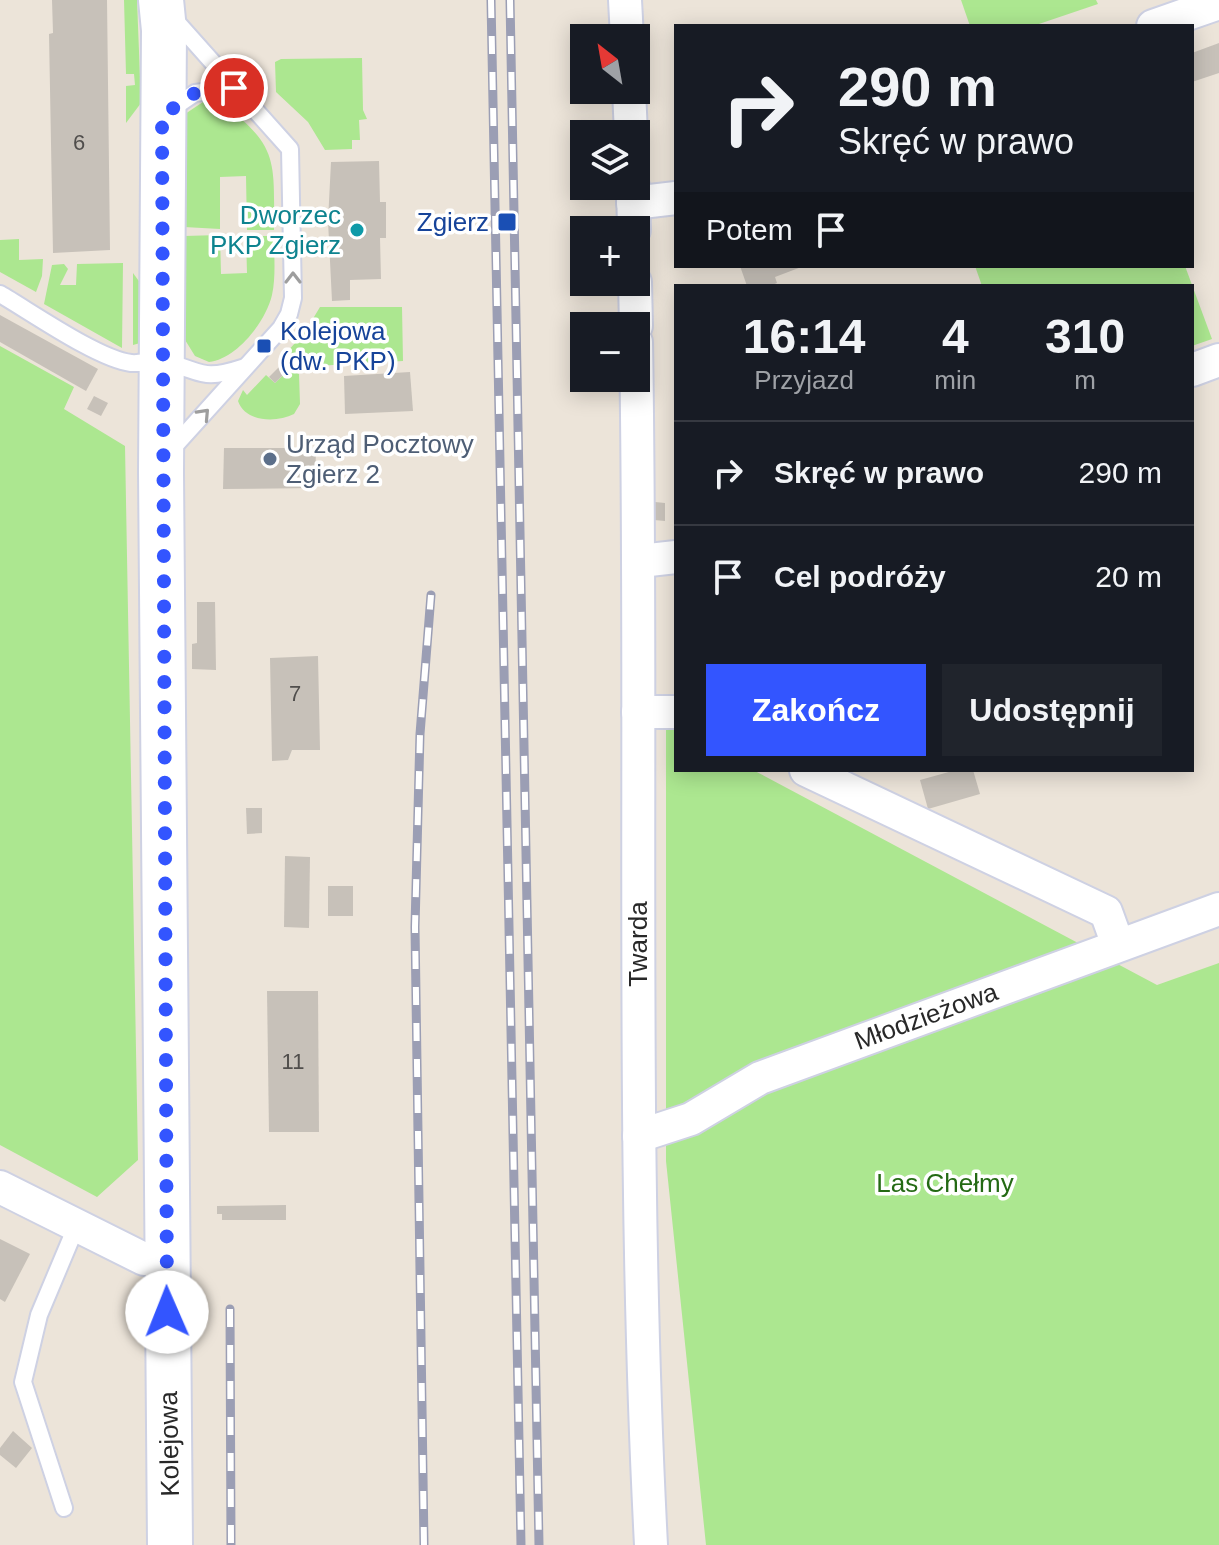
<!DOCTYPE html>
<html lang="pl">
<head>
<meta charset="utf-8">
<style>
	body { margin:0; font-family:Arial,sans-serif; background:#20242c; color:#f1f3f6; height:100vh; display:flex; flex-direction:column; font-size:30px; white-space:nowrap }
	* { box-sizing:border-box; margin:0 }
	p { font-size:26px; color:#9ea1a6 }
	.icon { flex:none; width:44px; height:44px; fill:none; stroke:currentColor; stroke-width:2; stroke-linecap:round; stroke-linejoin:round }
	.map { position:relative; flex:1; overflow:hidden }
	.details { position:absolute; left:674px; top:284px; width:520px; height:488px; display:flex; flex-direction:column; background:#171b24; border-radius:0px; box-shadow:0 4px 20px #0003 }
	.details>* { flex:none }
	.banner { position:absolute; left:674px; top:24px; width:520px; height:244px; border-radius:0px; box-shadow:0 4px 20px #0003; background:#171b24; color:#f1f3f6; overflow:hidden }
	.needle { width:52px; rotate:329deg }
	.buttons { position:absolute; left:570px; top:24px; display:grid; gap:16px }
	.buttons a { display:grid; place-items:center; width:80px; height:80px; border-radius:0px; background:#171b24; box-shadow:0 4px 20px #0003; font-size:40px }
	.pin { position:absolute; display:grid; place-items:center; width:68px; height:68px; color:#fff; margin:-34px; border:4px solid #fff; border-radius:50%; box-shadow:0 2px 8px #0007 }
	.me { position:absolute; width:88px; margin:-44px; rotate:359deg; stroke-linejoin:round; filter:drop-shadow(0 0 6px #0008) }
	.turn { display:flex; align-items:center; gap:28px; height:168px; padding:0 32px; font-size:36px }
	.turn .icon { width:104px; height:104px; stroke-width:2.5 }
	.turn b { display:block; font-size:56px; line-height:68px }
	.then { display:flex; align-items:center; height:76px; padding:0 32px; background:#0003; gap:16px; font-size:30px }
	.eta { display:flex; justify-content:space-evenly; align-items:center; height:136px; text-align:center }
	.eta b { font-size:48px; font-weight:600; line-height:56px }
	.button { display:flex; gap:16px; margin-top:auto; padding:16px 32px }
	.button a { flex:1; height:92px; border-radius:0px; background:#35f; color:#fff; font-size:32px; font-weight:600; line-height:92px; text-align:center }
	.button a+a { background:#20242c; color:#f1f3f6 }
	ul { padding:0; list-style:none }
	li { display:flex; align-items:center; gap:24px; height:104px; padding:0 32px; border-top:2px solid #363941 }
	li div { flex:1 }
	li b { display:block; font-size:30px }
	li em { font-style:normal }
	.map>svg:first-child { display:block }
</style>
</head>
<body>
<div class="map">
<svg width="1219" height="1545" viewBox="0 0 1219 1545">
	<rect width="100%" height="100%" fill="#ece4d9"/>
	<!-- green -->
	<g fill="#ace790">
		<path d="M 124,0 L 137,0 L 141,103 L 126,123 L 126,86 L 135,85 L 134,74 L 126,74 Z"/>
		<path d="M 961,0 L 1096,0 L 1098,4 L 1033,26 L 970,26 Z"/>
		<path d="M 362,58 L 363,110 L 367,119 L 359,120 L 360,140 L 352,140 L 352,149 L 325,150 L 308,122 L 276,92 L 275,62 L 281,59 Z"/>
		<path d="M 203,102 L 220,102 C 279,146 274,160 274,230 L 247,230 L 246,176 L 220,177 L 220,229 L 184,227 L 182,116 Z"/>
		<path d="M 220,235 L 221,274 L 247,273 L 246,236 L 274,236 C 274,256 276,276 272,295 C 266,321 237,359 209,362 L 195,356 L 182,335 L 184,236 Z"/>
		<path d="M 19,239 L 19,260 L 43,259 L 42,276 L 36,292 L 0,272 L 0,240 Z"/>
		<path d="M 123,263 L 122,348 L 44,304 L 52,265 L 64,264 L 68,269 L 60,285 L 76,285 L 77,264 Z"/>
		<path d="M 975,266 L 1185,266 L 1212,339 L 1192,346 L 1192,286 L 982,286 Z"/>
		<path d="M 133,273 L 141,284 L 140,343 L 133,345 Z"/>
		<path d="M 320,307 L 402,307 L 403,361 L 298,367 L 286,357 L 286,353 L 305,332 Z"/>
		<path d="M 0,346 L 74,387 L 64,409 L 125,446 L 138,1160 L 97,1197 L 0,1145 Z"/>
		<path d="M 288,370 L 299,374 L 300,404 L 294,414 C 276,423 245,422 238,401 L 243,390 L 247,395 L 266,375 L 275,383 Z"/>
		<path d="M 666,724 L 676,729 L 676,770 L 753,770 L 1157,985 L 1219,963 L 1219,1545 L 706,1545 L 666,1161 Z"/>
	</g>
	<!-- building -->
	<g fill="#c7c1b9">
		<path d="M 52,0 L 107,0 L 110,250 L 53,253 L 49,34 L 53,33 Z"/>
		<path d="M 1219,43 L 1219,73 L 1192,82 L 1192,53 Z"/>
		<path d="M 379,161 L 380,202 L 386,202 L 386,238 L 380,238 L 381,279 L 350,280 L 350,300 L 332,301 L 328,221 L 331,162 Z"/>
		<path d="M 740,266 L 804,266 L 775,277 L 777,283 L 770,286 L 747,286 Z"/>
		<path d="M 0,315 L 98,369 L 86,391 L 0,342 Z"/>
		<path d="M 282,364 L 288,370 L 275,383 L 269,377 Z"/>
		<path d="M 410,372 L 413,411 L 345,414 L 344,376 Z"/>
		<path d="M 94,396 L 108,403 L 101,416 L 87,409 Z"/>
		<path d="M 224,448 L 316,448 L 315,488 L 223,489 Z"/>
		<path d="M 655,502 L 665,503 L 665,521 L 654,520 Z"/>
		<path d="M 197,602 L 215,602 L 216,670 L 192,669 L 192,644 L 197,643 Z"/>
		<path d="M 318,656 L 320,750 L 292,750 L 288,760 L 272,761 L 270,658 Z"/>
		<path d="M 956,770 L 973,770 L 980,794 L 928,809 L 920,780 Z"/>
		<path d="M 246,808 L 262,808 L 262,833 L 247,834 Z"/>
		<path d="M 285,856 L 310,857 L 309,928 L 284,927 Z"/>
		<rect x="328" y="886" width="25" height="30"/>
		<path d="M 267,991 L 318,991 L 319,1132 L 269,1132 Z"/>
		<path d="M 286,1205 L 286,1220 L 222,1220 L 222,1214 L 217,1214 L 217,1206 Z"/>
		<path d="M 0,1239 L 30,1254 L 5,1302 L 0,1299 Z"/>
		<path d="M 13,1431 L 32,1448 L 16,1468 L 0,1455 L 0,1448 Z"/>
	</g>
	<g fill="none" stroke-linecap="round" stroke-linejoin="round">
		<!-- lane casing -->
		<g stroke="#ced1e3" stroke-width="20">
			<g id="lane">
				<path d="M 170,110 L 195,93 L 234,88"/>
				<path d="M 0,294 C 31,312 98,359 131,363 C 141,364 152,360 162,362 C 203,369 197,383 245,367"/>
				<path d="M 171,450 L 281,328 L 289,314 L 293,298 L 290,149 L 174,19"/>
				<path d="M 64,1508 L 23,1382 L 39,1315 L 76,1227"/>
			</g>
		</g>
		<!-- street casing -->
		<g stroke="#ced1e3" stroke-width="36">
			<g id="street">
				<path d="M 625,0 L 627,38"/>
				<path d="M 1153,26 L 1219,3"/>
				<path d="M 629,90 L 631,134"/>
				<path d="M 633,186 L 634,230"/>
				<path d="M 633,203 L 676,198"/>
				<path d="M 635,282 L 636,326"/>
				<path d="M 636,342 C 643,743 630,1144 651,1545"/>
				<path d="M 1192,370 L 1219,360"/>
				<path d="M 640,561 L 676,557"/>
				<path d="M 638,712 L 676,712"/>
				<path d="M 806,770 L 1106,912 L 1118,945"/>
				<path d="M 639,1136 L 691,1119 L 760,1078 L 1219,909"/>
				<path d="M 0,1187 L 144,1259 L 166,1258"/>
			</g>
		</g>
		<!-- secondary casing -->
		<g stroke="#ced1e3" stroke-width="48">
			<path id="secondary" d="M 161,0 L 164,30 L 161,472 L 170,1545"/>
		</g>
		<!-- lane -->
		<use href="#lane" stroke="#fff" stroke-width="16"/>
		<!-- street -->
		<use href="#street" stroke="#fff" stroke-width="32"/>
		<!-- secondary -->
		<use href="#secondary" stroke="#fff" stroke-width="44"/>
		<!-- rail casing -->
		<g stroke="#9b9eb4" stroke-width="9">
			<g id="rail">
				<path d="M 491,0 L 521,1545"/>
				<path d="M 510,0 L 539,1545"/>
				<path d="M 230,1309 L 231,1545"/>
				<path d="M 424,1545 L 415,927 L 420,734 L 431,595"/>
			</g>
		</g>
		<!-- rail -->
		<use href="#rail" stroke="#fff" stroke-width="6" stroke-dasharray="18" stroke-linecap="butt"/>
	</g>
	<!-- one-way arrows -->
	<defs><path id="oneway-chevron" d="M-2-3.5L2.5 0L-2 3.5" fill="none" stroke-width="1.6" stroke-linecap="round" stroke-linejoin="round" transform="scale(2)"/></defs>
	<g stroke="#9e9e9e">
		<use href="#oneway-chevron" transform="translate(293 278) rotate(-90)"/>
		<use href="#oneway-chevron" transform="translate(204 414) rotate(-47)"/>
	</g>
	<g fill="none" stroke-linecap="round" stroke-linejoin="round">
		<!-- route -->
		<path stroke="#35f" stroke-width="14" stroke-dasharray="0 25.2" d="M 167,1312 L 162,116 L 195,93 L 234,88"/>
	</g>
	<!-- markers -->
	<g fill="#1a4fb4" stroke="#fff" stroke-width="3">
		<rect x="497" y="212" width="20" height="20" rx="4"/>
		<rect x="256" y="338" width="16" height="16" rx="4"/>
	</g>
	<circle fill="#0f9aa8" stroke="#fff" stroke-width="3" cx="357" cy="230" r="8"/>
	<circle fill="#5c6f8a" stroke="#fff" stroke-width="3" cx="270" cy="459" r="8"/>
	<g text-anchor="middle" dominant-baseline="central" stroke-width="7" stroke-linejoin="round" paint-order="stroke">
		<!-- number labels -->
		<g font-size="22" fill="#504e4c">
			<text x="79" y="142">6</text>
			<text x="295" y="693">7</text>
			<text x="293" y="1061">11</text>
		</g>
		<!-- culture labels -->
		<g font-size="26" fill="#0d838f" stroke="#fff" text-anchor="end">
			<text x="341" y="215">Dworzec<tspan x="341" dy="30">PKP Zgierz</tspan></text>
		</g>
		<!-- transit labels -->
		<g font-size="26" fill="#164399" stroke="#fff" text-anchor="end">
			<text x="489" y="222">Zgierz</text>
			<text x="280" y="331" text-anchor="start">Kolejowa<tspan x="280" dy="30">(dw. PKP)</tspan></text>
		</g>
		<!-- service labels -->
		<g font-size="26" fill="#4e5e75" stroke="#fff" text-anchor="start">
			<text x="286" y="444">Urząd Pocztowy<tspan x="286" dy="30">Zgierz 2</tspan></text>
		</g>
		<!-- street labels -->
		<g font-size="26" fill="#282828" stroke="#fff">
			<text transform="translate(638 944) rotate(-90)">Twarda</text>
			<text transform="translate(926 1016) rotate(-20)">Młodzieżowa</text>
			<text transform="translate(169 1444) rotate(-91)">Kolejowa</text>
		</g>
		<!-- park labels -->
		<g font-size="26" fill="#246a14" stroke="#fff">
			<text x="945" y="1183">Las Chełmy</text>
		</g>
	</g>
</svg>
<div class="buttons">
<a><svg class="needle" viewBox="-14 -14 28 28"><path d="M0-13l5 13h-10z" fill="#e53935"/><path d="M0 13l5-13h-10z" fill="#9ea1a6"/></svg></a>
<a><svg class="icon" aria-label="layers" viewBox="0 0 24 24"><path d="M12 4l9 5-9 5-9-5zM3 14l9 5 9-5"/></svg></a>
<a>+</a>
<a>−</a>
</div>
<div class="pin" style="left:234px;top:88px;background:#d93025"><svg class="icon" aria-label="arrive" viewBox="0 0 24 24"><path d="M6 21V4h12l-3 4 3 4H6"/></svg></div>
<svg class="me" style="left:167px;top:1312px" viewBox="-20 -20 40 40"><circle r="19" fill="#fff"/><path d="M0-13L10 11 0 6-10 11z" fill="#35f"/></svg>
<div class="banner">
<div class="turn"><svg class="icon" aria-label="right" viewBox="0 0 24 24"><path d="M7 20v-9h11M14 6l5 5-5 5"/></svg><div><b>290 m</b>Skręć w prawo</div></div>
<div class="then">Potem<svg class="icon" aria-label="arrive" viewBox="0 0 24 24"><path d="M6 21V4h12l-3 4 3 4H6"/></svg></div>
</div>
<section class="details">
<div class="eta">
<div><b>16:14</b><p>Przyjazd</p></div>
<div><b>4</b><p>min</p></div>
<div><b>310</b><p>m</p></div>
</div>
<ul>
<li><svg class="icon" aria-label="right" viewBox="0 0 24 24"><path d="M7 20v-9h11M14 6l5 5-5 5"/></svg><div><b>Skręć w prawo</b></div><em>290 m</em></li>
<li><svg class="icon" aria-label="arrive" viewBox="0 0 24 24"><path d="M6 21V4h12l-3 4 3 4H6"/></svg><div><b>Cel podróży</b></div><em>20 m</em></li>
</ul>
<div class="button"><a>Zakończ</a><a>Udostępnij</a></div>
</section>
</div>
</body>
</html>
